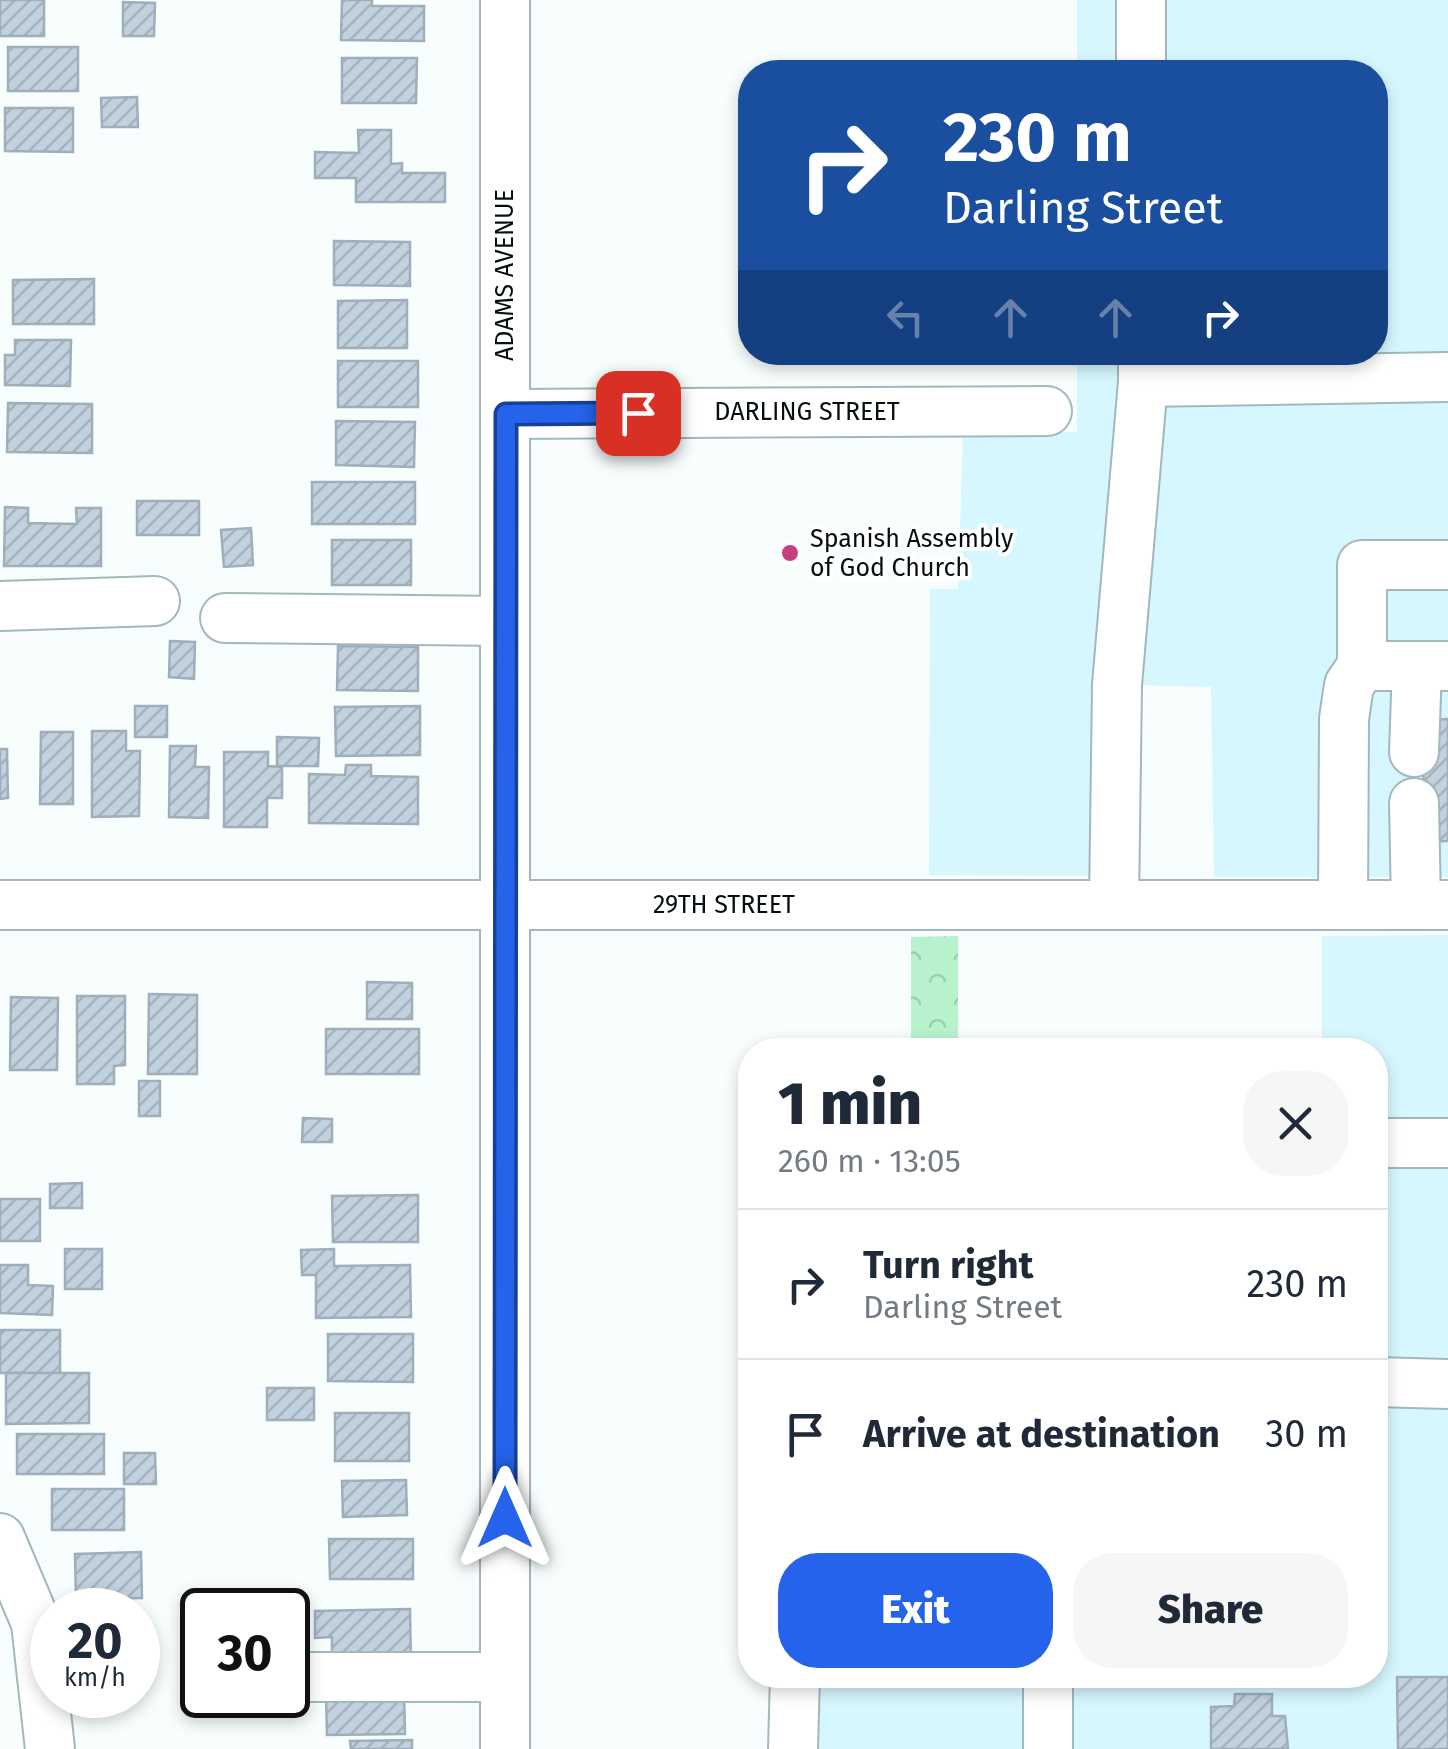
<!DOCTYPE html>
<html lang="en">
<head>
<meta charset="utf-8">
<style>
	body { margin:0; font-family:"Fira Sans",sans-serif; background:#f6f6f7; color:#1f2937; height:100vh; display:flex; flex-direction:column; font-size:38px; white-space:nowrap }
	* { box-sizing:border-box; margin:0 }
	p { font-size:32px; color:#747a83 }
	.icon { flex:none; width:55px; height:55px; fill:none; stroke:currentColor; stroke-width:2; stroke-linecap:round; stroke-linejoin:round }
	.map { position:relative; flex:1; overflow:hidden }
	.panel { position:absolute; left:738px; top:1038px; width:650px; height:650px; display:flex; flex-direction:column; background:#fff; border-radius:40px; box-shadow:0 5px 15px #0003 }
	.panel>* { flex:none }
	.banner { position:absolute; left:738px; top:60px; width:650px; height:305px; border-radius:40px; box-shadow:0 5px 15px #0003; background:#1a4fa0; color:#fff; overflow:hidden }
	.speed { position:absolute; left:30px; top:1588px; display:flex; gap:20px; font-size:50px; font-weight:700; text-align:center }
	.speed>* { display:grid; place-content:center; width:130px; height:130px; border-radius:50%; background:#fff; box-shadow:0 5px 15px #0003; line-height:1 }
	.speed small { font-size:25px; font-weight:400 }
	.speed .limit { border:5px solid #111; border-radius:15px; background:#fff; color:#111 }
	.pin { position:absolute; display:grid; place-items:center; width:85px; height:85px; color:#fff; margin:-42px; border-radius:20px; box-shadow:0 5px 15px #0006 }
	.me { position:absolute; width:110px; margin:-55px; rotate:0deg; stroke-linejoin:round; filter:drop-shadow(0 0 8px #0008) }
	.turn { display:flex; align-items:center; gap:35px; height:210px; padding:0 40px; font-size:45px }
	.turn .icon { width:130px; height:130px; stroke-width:2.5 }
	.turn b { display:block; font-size:70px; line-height:85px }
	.lanes { display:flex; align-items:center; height:95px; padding:0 40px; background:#0003; justify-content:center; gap:50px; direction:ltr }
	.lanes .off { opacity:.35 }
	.round { display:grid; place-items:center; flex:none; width:105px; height:105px; border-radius:40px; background:#f6f6f7 }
	.overview { display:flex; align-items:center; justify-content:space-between; height:170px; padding:0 40px }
	h1 { font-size:60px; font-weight:800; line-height:75px }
	.primary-button { display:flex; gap:20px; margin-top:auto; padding:20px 40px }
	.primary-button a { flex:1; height:115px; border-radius:40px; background:#2563eb; color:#fff; font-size:40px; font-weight:800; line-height:115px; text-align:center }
	.primary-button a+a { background:#f6f6f7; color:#1f2937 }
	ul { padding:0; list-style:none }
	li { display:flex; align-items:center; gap:30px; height:150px; padding:0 40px; border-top:2px solid #e0e1e3 }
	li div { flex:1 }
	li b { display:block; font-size:38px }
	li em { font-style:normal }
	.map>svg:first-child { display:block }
</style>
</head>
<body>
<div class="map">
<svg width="1448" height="1749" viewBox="0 0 1448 1749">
	<defs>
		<pattern id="park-crowns" width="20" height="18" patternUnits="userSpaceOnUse" patternTransform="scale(2.5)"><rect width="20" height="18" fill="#b7f2cd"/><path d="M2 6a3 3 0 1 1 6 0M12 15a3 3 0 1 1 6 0" fill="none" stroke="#9cceaf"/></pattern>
		<pattern id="building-hatch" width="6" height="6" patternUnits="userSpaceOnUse" patternTransform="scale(2.5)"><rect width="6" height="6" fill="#c1d1dd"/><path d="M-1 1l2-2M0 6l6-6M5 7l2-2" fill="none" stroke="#a4b2bd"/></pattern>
	</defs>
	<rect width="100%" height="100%" fill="#f8fdfe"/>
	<!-- built -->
	<g fill="#d7f7fe">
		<path d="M 1077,0 L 1448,0 L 1448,877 L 1214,877 L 1211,687 L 1136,685 L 1134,876 L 929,875 L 930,589 L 958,589 L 963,433 L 1077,432 L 1077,353 L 1375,352 L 1375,72 L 1077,72 Z"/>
		<path d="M 1448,935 L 1448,1749 L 769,1749 L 769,1675 L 1375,1675 L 1375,1050 L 1322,1050 L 1322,936 Z"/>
	</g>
	<!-- park -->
	<path fill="url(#park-crowns)" d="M 958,936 L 958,1050 L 911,1050 L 911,937 Z"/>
	<!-- building -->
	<g fill="url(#building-hatch)" stroke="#9eaeba" stroke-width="2.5">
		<rect x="0" y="0" width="44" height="36"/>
		<path d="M 342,0 L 372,0 L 372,6 L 424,6 L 424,41 L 341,40 Z"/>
		<path d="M 123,2 L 155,3 L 154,36 L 123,36 Z"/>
		<rect x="8" y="47" width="70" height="44"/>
		<path d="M 342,58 L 417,58 L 416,103 L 342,103 Z"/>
		<path d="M 137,97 L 138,127 L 102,127 L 101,98 Z"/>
		<path d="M 5,108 L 73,108 L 73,152 L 5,151 Z"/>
		<path d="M 358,130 L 391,130 L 391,164 L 402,163 L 402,173 L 445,173 L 445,202 L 356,202 L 356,178 L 315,178 L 315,152 L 359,153 Z"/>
		<path d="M 334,241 L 410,242 L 410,286 L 334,285 Z"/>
		<path d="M 94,279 L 94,324 L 13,324 L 13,280 Z"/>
		<path d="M 407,300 L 407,348 L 338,348 L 338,301 Z"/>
		<path d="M 15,340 L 71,340 L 70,386 L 5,385 L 5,355 L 15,355 Z"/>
		<rect x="338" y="361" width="80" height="46"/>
		<path d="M 8,403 L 92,404 L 92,453 L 7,452 Z"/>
		<path d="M 336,421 L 415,422 L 414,467 L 336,465 Z"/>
		<rect x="312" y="482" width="103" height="42"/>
		<rect x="137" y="501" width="62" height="34"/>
		<path d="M 5,507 L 28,508 L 28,523 L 77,524 L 76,508 L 101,508 L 101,566 L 4,566 Z"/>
		<path d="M 251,528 L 253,565 L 224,567 L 221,530 Z"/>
		<rect x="332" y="540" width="79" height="45"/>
		<path d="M 170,641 L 195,642 L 194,679 L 169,677 Z"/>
		<path d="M 338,646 L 418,647 L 418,691 L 337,690 Z"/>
		<rect x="135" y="706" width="32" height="31"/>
		<path d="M 420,706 L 420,755 L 336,756 L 335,707 Z"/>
		<path d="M 1448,719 L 1448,841 L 1424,842 L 1423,720 Z"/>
		<path d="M 92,731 L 126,731 L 126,751 L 140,751 L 139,816 L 92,817 Z"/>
		<path d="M 41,732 L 73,732 L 73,804 L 40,804 Z"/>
		<path d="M 277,737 L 319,738 L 318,766 L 277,766 Z"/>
		<path d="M 170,746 L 196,746 L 195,767 L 209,767 L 208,818 L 169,817 Z"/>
		<path d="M 0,749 L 7,749 L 8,798 L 0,799 Z"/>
		<path d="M 224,752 L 268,752 L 268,766 L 282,767 L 282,798 L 267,798 L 267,827 L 224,827 Z"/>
		<path d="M 346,765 L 371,765 L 371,776 L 418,777 L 418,824 L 309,823 L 309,774 L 345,775 Z"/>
		<path d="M 367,982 L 412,983 L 412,1019 L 367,1019 Z"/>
		<path d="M 149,994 L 197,995 L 197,1074 L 148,1074 Z"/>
		<path d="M 77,996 L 125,996 L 125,1065 L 114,1066 L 114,1084 L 77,1084 Z"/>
		<path d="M 11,997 L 58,998 L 57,1070 L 10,1070 Z"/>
		<rect x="326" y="1029" width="93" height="45"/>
		<rect x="139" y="1081" width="21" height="35"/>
		<path d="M 303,1118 L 332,1119 L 332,1142 L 302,1142 Z"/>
		<path d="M 82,1183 L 82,1208 L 50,1208 L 50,1184 Z"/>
		<path d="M 418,1195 L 418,1242 L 333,1242 L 332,1196 Z"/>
		<rect x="0" y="1199" width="40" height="42"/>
		<rect x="65" y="1249" width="37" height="40"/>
		<path d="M 334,1249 L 334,1266 L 410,1265 L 411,1317 L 316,1318 L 316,1275 L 302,1275 L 301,1250 Z"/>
		<path d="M 0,1265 L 28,1265 L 28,1285 L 53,1286 L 52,1315 L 0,1313 Z"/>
		<rect x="0" y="1330" width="60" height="43"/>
		<path d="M 328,1334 L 413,1334 L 413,1382 L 328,1381 Z"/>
		<path d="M 6,1373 L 89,1373 L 89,1423 L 6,1424 Z"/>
		<rect x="267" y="1388" width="47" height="32"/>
		<rect x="335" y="1413" width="74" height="48"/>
		<rect x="17" y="1434" width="87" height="40"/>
		<path d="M 124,1453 L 155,1453 L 156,1484 L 124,1484 Z"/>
		<path d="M 406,1480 L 407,1515 L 343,1517 L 342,1481 Z"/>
		<rect x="52" y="1489" width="72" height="41"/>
		<path d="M 329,1539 L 413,1539 L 413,1579 L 330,1579 Z"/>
		<path d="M 141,1552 L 142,1598 L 76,1599 L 75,1554 Z"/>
		<path d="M 410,1609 L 411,1668 L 332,1669 L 332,1637 L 315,1638 L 315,1611 Z"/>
		<path d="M 1397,1677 L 1448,1677 L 1448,1749 L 1398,1749 Z"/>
		<path d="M 404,1692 L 405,1734 L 327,1735 L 326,1694 Z"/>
		<path d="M 1235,1694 L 1272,1694 L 1272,1716 L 1285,1716 L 1288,1749 L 1211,1749 L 1211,1707 L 1234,1706 Z"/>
		<path d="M 412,1740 L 412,1749 L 351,1749 L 350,1741 Z"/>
	</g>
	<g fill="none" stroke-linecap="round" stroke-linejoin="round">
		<!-- minor casing -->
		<g stroke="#a3b8bd" stroke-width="52">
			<g id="minor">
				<path d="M 1141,0 L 1141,72"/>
				<path d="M 1143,352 L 1143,382 L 1448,377"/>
				<path d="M 506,414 L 1047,411"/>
				<path d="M 1448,565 L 1362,565 L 1362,666 L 1448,666"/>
				<path d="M 0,606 L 155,601"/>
				<path d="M 225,618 L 505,621"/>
				<path d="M 1414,752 L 1417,666"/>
				<path d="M 1414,803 L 1416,905"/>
				<path d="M 0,905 L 1448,905"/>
				<path d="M 1114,905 L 1117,685 L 1143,382"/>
				<path d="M 1343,905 L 1344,719 L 1349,685 L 1362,666"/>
				<path d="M 1375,1143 L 1448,1143"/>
				<path d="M 1375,1382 L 1448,1384"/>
				<path d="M 0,1538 L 36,1623 L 50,1749"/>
				<path d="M 1048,1675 L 1048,1749"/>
				<path d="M 295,1677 L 505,1677"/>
				<path d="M 505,1749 L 505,0"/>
				<path d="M 793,1749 L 795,1675"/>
			</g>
		</g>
		<!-- minor -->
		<use href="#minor" stroke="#fff" stroke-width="48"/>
	</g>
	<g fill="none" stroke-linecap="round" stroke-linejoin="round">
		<!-- route casing -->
		<g stroke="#184099" stroke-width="25">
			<path id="route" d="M 505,1518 L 506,414 L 638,413"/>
		</g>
		<!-- route -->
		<use href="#route" stroke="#2563eb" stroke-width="18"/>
	</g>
	<!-- markers -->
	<circle fill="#c63f7e" stroke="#fff" stroke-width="4" cx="790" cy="553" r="10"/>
	<g text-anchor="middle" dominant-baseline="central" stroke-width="8" stroke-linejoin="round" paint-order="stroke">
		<!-- street labels -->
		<g font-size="25" fill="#070e10" stroke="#fff">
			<text transform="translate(505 275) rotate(-90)">ADAMS AVENUE</text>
			<text x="807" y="412">DARLING STREET</text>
			<text x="724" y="905">29TH STREET</text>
		</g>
		<!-- poi labels -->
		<g font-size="25" fill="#070e10" stroke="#fff" text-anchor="start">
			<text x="810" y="539">Spanish Assembly<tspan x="810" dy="29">of God Church</tspan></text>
		</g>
	</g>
</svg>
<div class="speed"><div>20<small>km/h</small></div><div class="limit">30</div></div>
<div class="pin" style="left:638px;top:413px;background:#d93025"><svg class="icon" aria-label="arrive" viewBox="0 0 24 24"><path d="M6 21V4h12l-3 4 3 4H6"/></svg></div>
<svg class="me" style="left:505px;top:1518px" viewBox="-20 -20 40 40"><path d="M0-17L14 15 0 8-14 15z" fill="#2563eb" stroke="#fff" stroke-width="4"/></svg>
<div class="banner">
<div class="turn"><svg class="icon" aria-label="right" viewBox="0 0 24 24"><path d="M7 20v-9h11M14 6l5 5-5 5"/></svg><div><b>230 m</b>Darling Street</div></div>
<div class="lanes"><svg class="icon off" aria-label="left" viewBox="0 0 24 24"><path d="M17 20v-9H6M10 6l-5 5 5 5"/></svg><svg class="icon off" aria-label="ahead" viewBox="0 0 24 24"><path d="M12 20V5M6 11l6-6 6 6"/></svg><svg class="icon off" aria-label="ahead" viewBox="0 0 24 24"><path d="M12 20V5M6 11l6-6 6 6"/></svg><svg class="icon" aria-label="right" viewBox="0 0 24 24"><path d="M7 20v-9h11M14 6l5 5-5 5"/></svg></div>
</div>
<section class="panel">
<div class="overview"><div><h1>1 min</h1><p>260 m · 13:05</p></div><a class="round"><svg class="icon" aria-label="close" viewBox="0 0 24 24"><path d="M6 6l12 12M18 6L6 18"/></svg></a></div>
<ul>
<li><svg class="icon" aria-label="right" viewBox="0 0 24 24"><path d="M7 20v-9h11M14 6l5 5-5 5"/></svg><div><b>Turn right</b><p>Darling Street</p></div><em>230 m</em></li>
<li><svg class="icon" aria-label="arrive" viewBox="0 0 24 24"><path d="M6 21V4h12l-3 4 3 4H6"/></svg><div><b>Arrive at destination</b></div><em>30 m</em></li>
</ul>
<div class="primary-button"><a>Exit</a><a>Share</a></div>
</section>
</div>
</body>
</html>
